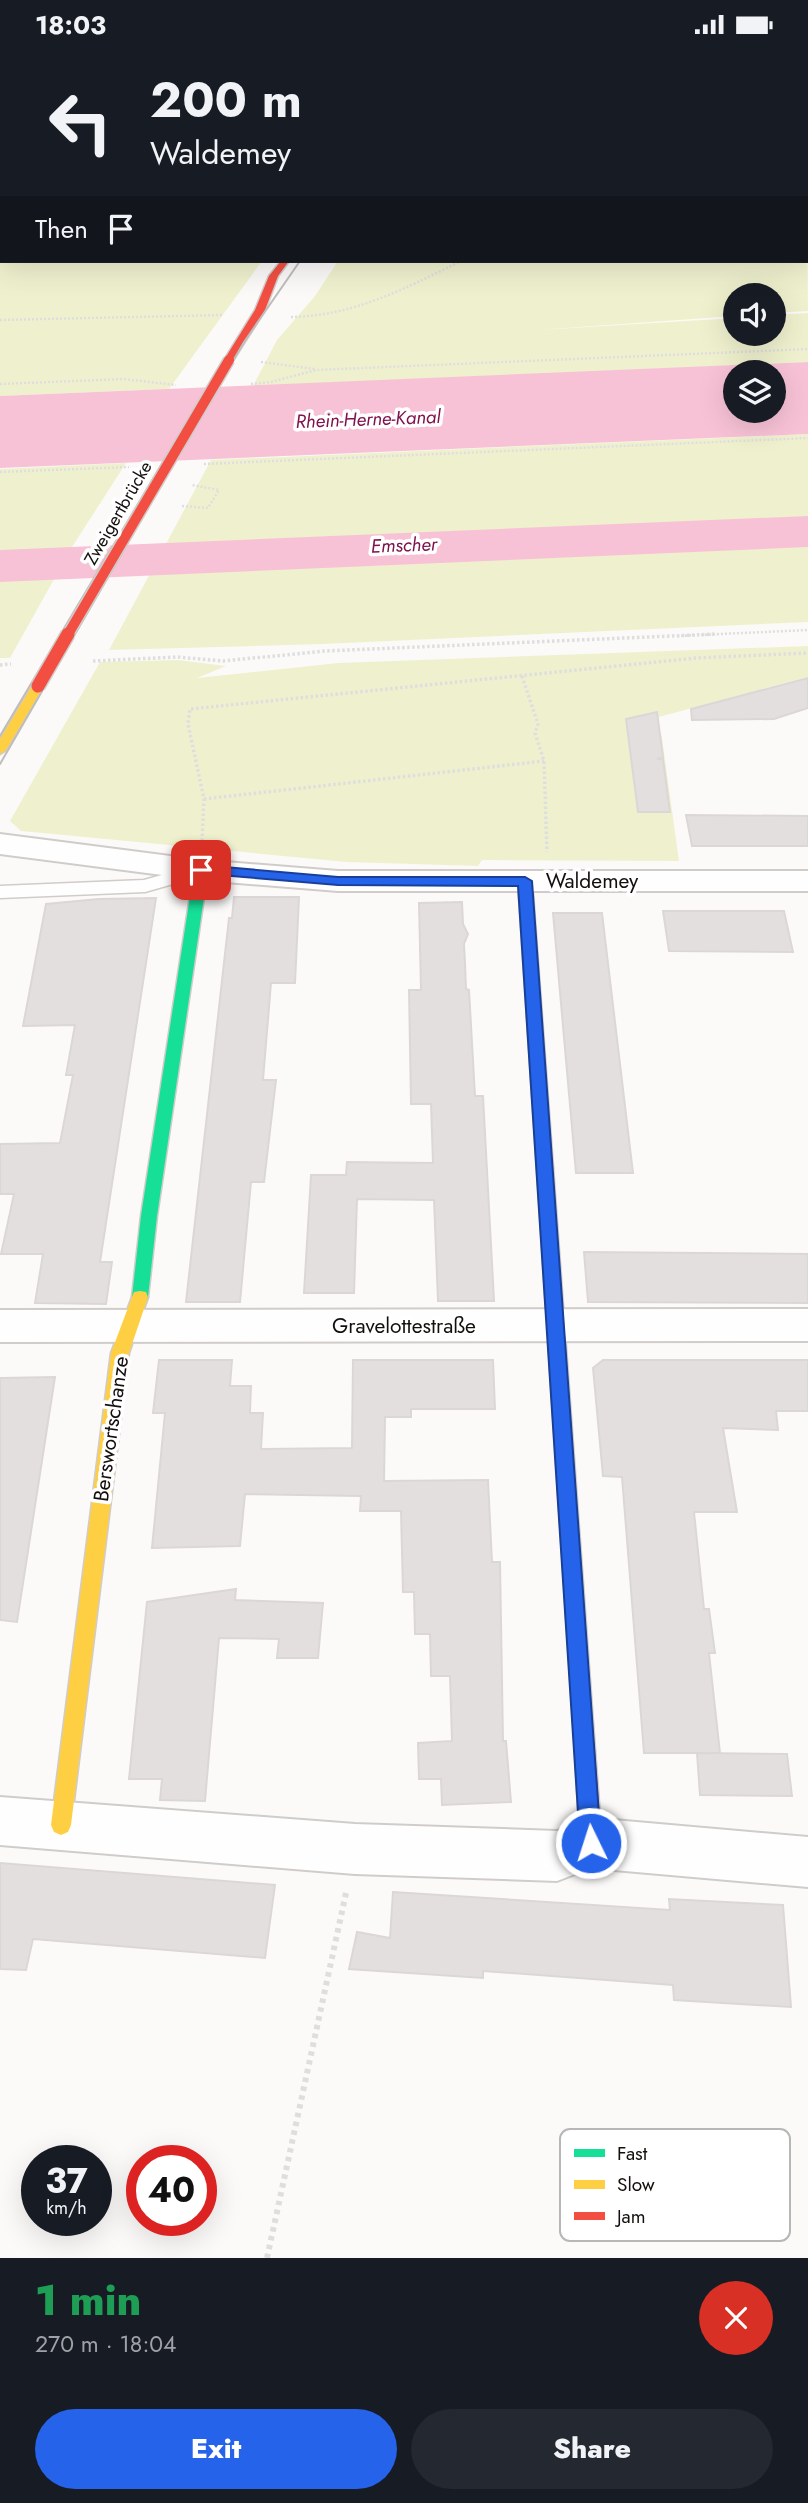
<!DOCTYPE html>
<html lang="en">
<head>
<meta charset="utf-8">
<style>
	body { margin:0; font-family:Jost,sans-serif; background:#242831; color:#f1f3f6; height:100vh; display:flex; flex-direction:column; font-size:26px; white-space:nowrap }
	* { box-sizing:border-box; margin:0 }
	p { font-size:23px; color:#9ea1a6 }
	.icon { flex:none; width:38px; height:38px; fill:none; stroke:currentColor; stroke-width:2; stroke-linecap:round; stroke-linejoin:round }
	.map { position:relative; height:2209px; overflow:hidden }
	.side { display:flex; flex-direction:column; background:#171b24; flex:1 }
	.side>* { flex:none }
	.guide { position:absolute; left:0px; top:0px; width:808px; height:214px; box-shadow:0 7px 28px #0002; background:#171b24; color:#f1f3f6; overflow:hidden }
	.fabs { position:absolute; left:723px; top:234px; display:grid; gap:14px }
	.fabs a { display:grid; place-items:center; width:63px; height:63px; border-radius:50%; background:#171b24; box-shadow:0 7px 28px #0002; font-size:35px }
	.speed { position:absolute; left:21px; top:2096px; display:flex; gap:14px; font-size:35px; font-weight:700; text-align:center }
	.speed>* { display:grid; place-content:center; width:91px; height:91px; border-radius:50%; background:#171b24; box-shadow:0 7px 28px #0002; line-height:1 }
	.speed small { font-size:18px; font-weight:400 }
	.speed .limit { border:10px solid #d22; background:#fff; color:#111 }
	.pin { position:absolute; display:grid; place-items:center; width:60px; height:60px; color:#fff; margin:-30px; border-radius:14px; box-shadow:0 4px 10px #0006 }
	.me { position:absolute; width:77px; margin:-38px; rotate:356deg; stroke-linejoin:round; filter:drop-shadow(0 0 5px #0008) }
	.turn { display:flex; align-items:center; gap:24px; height:147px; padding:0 35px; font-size:32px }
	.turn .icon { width:91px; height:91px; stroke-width:2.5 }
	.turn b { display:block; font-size:49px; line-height:60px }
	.then { display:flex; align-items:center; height:66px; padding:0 35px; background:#0003; gap:14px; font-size:26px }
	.round { display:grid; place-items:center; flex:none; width:74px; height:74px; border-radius:37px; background:#242831 }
	.summary { display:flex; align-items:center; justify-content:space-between; height:119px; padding:0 35px }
	h1 { font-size:42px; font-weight:800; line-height:52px; color:#1e9e55 }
	.cta { display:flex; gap:14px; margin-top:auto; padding:14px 35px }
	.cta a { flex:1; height:80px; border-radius:42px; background:#2563eb; color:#fff; font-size:28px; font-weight:800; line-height:80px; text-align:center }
	.cta a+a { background:#242831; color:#f1f3f6 }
	.status { display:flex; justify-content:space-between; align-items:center; height:49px; padding:0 35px; background:#171b24; direction:ltr }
	.status svg { height:19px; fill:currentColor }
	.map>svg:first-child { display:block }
</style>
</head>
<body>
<div class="status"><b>18:03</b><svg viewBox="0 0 49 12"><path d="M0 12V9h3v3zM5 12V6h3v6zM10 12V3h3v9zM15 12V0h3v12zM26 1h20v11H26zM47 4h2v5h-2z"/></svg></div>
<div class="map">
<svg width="808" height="2209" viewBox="0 0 808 2209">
	<rect width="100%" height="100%" fill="#fcfaf8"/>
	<!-- green -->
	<g fill="#eff1ce">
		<path d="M 0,119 L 2,212 L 262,212 L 169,340 L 0,347 Z"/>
		<path d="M 807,162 L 808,262 L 774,264 L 774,247 L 735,247 L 735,267 L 538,281 L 735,269 L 735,285 L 774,285 L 774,266 L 808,264 L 808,313 L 253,337 L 277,291 L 315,247 L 338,212 L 807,212 Z"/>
		<path d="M 808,385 L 808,573 L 323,595 L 109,601 L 211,411 Z"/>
		<path d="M 126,414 L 72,498 L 10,609 L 0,609 L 0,420 Z"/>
		<path d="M 808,597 L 808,628 L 655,669 L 662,689 L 679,812 L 482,811 L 478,817 L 347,813 L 21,782 L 10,772 L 100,613 L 178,611 L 226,617 L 197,629 L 338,614 Z"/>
	</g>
	<!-- water -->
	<g fill="#f8c2d6" fill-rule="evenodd">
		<path d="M 808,313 L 808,385 L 0,419 L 0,347 ZM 735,324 L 774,324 L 774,362 L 735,362 Z"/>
		<path d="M 808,467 L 808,498 L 0,533 L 0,501 Z"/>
	</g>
	<!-- building -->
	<g fill="#e4dfdf" stroke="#dcd7d6" stroke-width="2">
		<path d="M 808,629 L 808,659 L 774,670 L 692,671 L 691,660 Z"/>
		<path d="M 657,663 L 663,708 L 657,710 L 663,710 L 670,763 L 638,763 L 626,670 Z"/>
		<path d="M 686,766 L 808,767 L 808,797 L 692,797 Z"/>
		<path d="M 234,848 L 299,848 L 295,934 L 271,934 L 263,1031 L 276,1031 L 264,1133 L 251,1133 L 240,1253 L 186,1253 L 229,869 L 232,869 Z"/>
		<path d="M 156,849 L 100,1213 L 112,1213 L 106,1255 L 35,1254 L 43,1205 L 1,1205 L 14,1145 L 0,1145 L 0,1095 L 60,1094 L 73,1026 L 66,1026 L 75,976 L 23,977 L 46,855 L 99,850 Z"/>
		<path d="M 462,853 L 463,875 L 468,885 L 464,895 L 465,914 L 466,940 L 469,941 L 475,1047 L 483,1047 L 494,1252 L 438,1252 L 434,1151 L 357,1150 L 354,1244 L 304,1244 L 311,1126 L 346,1126 L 347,1113 L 433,1114 L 431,1055 L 411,1055 L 409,941 L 421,941 L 419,854 Z"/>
		<path d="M 663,862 L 784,862 L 793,903 L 669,902 Z"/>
		<path d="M 553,864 L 602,864 L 633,1124 L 576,1124 Z"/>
		<path d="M 584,1203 L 808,1205 L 808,1254 L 588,1253 Z"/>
		<path d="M 159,1311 L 232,1311 L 230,1337 L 251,1337 L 250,1364 L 263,1364 L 261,1400 L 352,1399 L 353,1311 L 493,1311 L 495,1360 L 411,1360 L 411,1368 L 385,1368 L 384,1432 L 488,1431 L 492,1513 L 500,1513 L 503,1692 L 506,1692 L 511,1753 L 442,1756 L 441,1730 L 419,1730 L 418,1694 L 452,1692 L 450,1627 L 431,1627 L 430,1585 L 415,1585 L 414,1543 L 403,1543 L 401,1462 L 360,1462 L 361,1447 L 245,1445 L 240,1497 L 152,1499 L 165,1364 L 153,1364 Z"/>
		<path d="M 603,1311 L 808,1311 L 808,1362 L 776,1362 L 778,1381 L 723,1379 L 737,1463 L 694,1463 L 704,1560 L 709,1560 L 715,1604 L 709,1604 L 720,1704 L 644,1704 L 622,1428 L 603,1427 L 593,1319 Z"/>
		<path d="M 55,1328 L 17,1573 L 0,1571 L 0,1329 Z"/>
		<path d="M 236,1540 L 235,1551 L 323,1554 L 318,1609 L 277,1609 L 279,1590 L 219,1589 L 205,1752 L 160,1751 L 162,1730 L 129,1730 L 147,1553 Z"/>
		<path d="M 697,1704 L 787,1705 L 792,1747 L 700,1746 Z"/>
		<path d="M 0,1814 L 275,1836 L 265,1909 L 33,1890 L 26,1921 L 0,1920 Z"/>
		<path d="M 393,1843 L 670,1861 L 669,1850 L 783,1856 L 791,1958 L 674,1951 L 673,1936 L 483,1922 L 483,1929 L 349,1920 L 357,1883 L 390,1889 Z"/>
	</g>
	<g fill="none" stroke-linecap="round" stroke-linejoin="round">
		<!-- lane casing -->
		<g stroke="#d0ccca" stroke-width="3">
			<g id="lane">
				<path d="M 0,69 L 2,69 L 0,76 Z"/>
				<path d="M 201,815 L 208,817 L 211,821 L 208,825 L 145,843 L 0,849 L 0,837 L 144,831 Z"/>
			</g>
		</g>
		<!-- street casing -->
		<g stroke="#d0ccca" stroke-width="4">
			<g id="street">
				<rect x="643" y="0" width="18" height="2"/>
				<path d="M 808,34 L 808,46 L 807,46 L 807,35 Z"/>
				<rect x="807" y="75" width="1" height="12"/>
				<rect x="0" y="111" width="2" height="12"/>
				<path d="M 0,785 L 201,811 L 338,822 L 808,822 L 808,842 L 338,842 L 201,831 L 0,805 Z"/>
				<path d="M 808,1260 L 808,1292 L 0,1293 L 0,1261 Z"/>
				<path d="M 0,1748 L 355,1775 L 557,1782 L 591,1769 L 808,1788 L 808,1838 L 591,1819 L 557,1832 L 355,1825 L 0,1796 Z"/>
			</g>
		</g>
		<!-- fast casing -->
		<g stroke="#d0ccca" stroke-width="3">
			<g id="fast">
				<path d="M 432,0 L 440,0 L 431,2 Z"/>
				<path d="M 201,817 L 208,821 L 157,1167 L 148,1248 L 146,1253 L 134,1253 L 132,1248 L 141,1167 L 194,821 Z"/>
				<path d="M 545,1113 L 553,1119 L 595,1702 L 592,1709 L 585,1711 L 578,1709 L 575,1702 L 537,1119 Z"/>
			</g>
		</g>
		<!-- slow casing -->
		<g stroke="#d0ccca" stroke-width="3">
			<g id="slow">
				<path d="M 38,633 L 44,637 L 6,701 L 0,705 L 0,690 L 32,637 Z"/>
				<path d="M 140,1242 L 146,1243 L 148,1248 L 129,1304 L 71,1776 L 68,1783 L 61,1786 L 54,1783 L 51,1776 L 111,1304 L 132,1248 L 134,1243 Z"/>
			</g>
		</g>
		<!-- jam casing -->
		<g stroke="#d0ccca" stroke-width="3">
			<g id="jam">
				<path d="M 281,212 L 289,212 L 278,227 L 265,261 L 232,313 L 226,313 L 224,311 L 255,261 L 269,227 Z"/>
				<path d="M 525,828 L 532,832 L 553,1119 L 545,1125 L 537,1119 L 518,832 Z"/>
				<path d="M 585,1693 L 592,1695 L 595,1702 L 602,1794 L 598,1801 L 591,1804 L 584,1801 L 580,1794 L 575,1702 L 578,1695 Z"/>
			</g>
		</g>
		<!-- path-far2 -->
		<g stroke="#dfdede" stroke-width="2.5" stroke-dasharray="2 2" stroke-linecap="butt">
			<path d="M 291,268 C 354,267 406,239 461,212"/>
			<path d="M 0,271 L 223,266"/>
			<path d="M 261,313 L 315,320"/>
			<path d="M 0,335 L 124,330 L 176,336"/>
			<path d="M 251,335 L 271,333 L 316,321 L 808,300"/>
			<path d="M 204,415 L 808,389"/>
			<path d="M 0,423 L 129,418"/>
			<path d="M 182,457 L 208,459 L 219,441 L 192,436"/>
			<path d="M 677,587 L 808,581"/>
		</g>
		<!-- path-far1 -->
		<g stroke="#dfdede" stroke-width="3.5" stroke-dasharray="2.5 2.5" stroke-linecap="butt">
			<path d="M 93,612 L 177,608 L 223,612 L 325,602 L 717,585"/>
			<path d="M 0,616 L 11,615"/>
			<path d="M 522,627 L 538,675 L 535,684 L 544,712 L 547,803"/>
			<path d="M 204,750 L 544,712"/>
			<path d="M 202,792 L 204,750 L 188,675 L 190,660 L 696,609 L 808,604"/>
		</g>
		<!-- path -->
		<path stroke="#dfdede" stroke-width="6" stroke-dasharray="4.5 4.5" stroke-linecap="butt" d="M 267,2209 L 346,1844"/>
		<!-- lane -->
		<use href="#lane" fill="#fffefe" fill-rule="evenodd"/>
		<!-- street -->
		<use href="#street" fill="#fffefe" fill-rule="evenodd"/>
		<!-- fast -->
		<use href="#fast" fill="#16e098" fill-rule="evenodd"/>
		<!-- slow -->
		<use href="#slow" fill="#ffcf43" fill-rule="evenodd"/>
		<!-- jam -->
		<use href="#jam" fill="#f24e42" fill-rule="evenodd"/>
		<!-- tram -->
		<g stroke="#bebdbc" stroke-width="2">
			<path d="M 0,687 L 179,386"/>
			<path d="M 0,715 L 244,293 L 300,212"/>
		</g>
		<!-- jam-bridge-far1 casing -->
		<g stroke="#d0ccca" stroke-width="13" stroke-linecap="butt">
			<path id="jam-bridge-far1" d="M 67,587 L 229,311"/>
		</g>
		<!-- jam-bridge casing -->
		<g stroke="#d0ccca" stroke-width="16" stroke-linecap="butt">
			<path id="jam-bridge" d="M 38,637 L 68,585"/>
		</g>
		<!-- jam-bridge-far1 -->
		<use href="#jam-bridge-far1" stroke="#f24e42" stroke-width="10"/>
		<!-- jam-bridge -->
		<use href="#jam-bridge" stroke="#f24e42" stroke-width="13"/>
	</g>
	<!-- route -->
	<path fill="#2563eb" stroke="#184099" stroke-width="2" d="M 201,816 L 338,828 L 525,828 L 532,832 L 601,1794 L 598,1801 L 591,1804 L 583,1801 L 580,1794 L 518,837 L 338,836 L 196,824 L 196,818 Z"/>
	<g text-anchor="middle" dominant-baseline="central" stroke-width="7" stroke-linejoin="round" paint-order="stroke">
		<!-- far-street labels -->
		<g font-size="18" fill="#140f0c" stroke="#fff">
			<text transform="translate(118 464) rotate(-60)">Zweigertbrücke</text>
		</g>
		<!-- far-water labels -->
		<g font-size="19" font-style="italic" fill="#80124d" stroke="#fff">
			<text transform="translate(368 370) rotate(-2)">Rhein-Herne-Kanal</text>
			<text transform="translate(404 496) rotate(-2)">Emscher</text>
		</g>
		<!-- street labels -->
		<g font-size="21" fill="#140f0c" stroke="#fff">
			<text x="592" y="832">Waldemey</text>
			<text x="404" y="1277">Gravelottestraße</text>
			<text transform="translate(111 1380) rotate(-82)">Berswortschanze</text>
		</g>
	</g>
	<!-- legend -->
	<rect x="560" y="2080" width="230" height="112" rx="10" fill="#fff" stroke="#b8b7b6" stroke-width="2"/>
	<rect x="574" y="2100" width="31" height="8" fill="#16e098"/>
	<rect x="574" y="2131" width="31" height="9" fill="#ffcf43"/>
	<rect x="574" y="2163" width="31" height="8" fill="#f24e42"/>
	<g font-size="19" fill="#140f0c">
		<text x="617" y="2111">Fast</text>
		<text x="617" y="2142">Slow</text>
		<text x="617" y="2174">Jam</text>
	</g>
</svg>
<div class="fabs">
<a><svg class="icon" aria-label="sound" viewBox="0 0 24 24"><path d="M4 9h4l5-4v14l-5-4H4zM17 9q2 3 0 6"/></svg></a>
<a><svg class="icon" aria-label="layers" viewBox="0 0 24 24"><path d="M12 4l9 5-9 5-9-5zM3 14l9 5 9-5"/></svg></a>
</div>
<div class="speed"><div>37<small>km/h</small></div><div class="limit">40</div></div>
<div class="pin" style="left:201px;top:821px;background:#d93025"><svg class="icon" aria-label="arrive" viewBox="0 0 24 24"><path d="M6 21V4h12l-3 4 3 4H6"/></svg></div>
<svg class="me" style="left:591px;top:1794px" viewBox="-20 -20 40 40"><circle r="17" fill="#2563eb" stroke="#fff" stroke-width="3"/><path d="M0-11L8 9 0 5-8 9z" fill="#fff"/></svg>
<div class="guide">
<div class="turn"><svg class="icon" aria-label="left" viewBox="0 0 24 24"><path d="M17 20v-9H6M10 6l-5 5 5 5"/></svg><div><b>200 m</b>Waldemey</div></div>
<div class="then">Then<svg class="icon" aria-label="arrive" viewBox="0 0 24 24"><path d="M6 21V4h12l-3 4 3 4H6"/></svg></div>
</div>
</div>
<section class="side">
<div class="summary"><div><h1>1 min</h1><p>270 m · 18:04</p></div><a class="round" style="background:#d93025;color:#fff"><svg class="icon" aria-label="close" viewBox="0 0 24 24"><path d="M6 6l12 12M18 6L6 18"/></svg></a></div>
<div class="cta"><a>Exit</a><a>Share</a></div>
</section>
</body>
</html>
